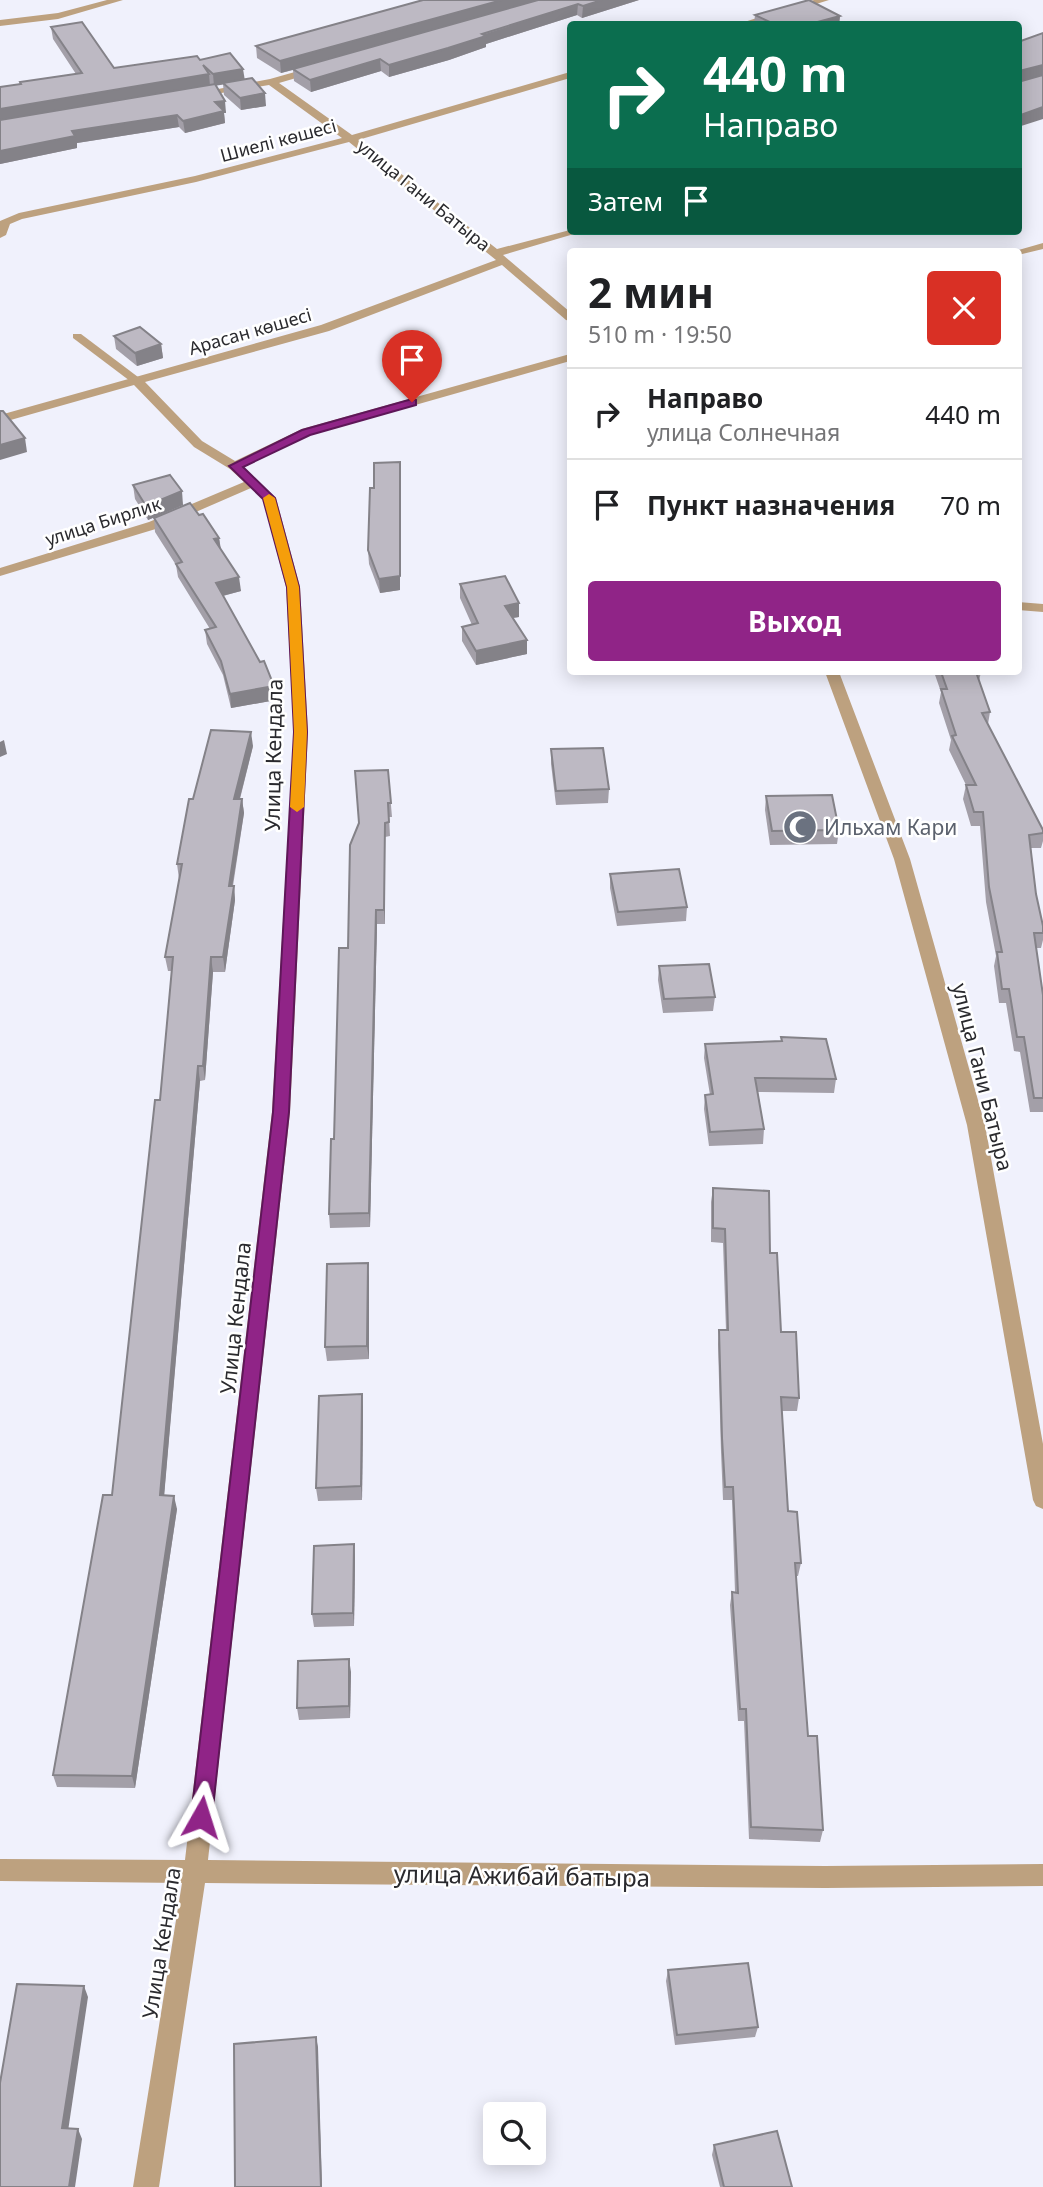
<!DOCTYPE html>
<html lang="ru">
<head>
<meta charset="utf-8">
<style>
	body { margin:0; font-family:"Noto Sans",sans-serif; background:#f2f2f2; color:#202124; height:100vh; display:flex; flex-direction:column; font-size:26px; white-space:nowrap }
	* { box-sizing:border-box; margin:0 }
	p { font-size:23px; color:#757577 }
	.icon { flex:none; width:38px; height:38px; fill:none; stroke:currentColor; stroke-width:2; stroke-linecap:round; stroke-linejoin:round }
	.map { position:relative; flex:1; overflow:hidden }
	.sheet { position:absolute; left:567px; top:248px; width:455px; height:427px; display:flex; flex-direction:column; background:#fff; border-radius:7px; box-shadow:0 4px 18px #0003 }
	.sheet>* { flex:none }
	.hud { position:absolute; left:567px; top:21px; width:455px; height:214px; border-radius:7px; box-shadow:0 4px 18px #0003; background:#0b6e4f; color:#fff; overflow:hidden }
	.fabs { position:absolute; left:483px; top:2102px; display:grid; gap:14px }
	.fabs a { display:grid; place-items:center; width:63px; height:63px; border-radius:7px; background:#fff; box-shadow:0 4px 18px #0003; font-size:35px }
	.pin { position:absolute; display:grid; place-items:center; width:60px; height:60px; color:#fff; margin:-72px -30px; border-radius:50% 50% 50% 0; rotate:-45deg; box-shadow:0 0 7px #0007 }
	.pin .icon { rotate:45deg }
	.me { position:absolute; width:77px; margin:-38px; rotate:6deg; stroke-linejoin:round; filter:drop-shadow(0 0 5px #0008) }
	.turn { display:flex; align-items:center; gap:24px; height:147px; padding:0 21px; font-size:32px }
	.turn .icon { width:91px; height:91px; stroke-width:2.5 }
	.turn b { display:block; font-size:49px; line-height:60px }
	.then { display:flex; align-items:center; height:66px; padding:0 21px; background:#0003; gap:14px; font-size:26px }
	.round { display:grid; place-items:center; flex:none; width:74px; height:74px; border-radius:7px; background:#f2f2f2 }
	.summary { display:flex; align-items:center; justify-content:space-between; height:119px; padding:0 21px }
	h1 { font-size:42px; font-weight:700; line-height:52px }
	.primary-button { display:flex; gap:14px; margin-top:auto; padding:14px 21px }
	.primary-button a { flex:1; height:80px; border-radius:7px; background:#902487; color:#fff; font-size:28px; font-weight:700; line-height:80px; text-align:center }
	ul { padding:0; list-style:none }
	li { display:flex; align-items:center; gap:21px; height:91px; padding:0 21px; border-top:2px solid #e0e0e0 }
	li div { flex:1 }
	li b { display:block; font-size:26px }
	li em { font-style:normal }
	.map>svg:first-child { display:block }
</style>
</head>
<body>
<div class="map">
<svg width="1043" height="2187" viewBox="0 0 1043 2187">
	<rect width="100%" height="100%" fill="#f0f1fc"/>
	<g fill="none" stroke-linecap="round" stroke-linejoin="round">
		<!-- lane -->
		<g fill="#bda17f" fill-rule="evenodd">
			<path d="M 73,334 L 81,334 L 142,380 L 142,384 L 134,384 L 73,338 Z"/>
			<path d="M 1018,602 L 1043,604 L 1043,612 L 1018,610 Z"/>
		</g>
		<!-- street -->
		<g fill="#bda17f" fill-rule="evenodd">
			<path d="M 107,0 L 123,0 L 58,19 L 0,26 L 0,20 L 58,13 Z"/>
			<path d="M 814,0 L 829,0 L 752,24 L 738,24 Z"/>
			<path d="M 316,66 L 320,67 L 320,71 L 279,83 L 352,135 L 570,72 L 570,78 L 358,140 L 497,249 L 570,230 L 584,231 L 503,255 L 570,312 L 570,321 L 566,320 L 502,265 L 329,331 L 145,382 L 202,441 L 235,461 L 302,429 L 570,354 L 570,361 L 310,435 L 243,467 L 276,498 L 300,587 L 308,732 L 290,1112 L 208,1860 L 825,1866 L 1043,1864 L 1043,1886 L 825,1888 L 205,1883 L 159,2187 L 133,2187 L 182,1883 L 0,1881 L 0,1859 L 185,1860 L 272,1112 L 294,732 L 286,587 L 263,499 L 251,488 L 159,528 L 0,576 L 0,568 L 149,522 L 244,482 L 230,469 L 194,447 L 134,385 L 0,423 L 0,415 L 321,325 L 496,260 L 349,142 L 196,182 L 22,219 L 10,224 L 6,235 L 0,238 L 0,221 L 19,213 L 195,176 L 342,138 L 269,85 L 197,97 L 192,94 L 270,79 Z"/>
			<path d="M 1043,243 L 1043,249 L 1018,255 L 1018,252 L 1012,252 Z"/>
			<path d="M 825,672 L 839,672 L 910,859 L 985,1125 L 1043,1444 L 1043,1509 L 1036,1506 L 1033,1500 L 967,1125 L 894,859 Z"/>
		</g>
	</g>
	<!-- wall -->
	<g fill="#a39fa8">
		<path d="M 423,0 L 639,0 L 582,18 L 577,15 L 486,44 L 486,47 L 449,60 L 389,77 L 381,71 L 311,92 L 294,81 L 293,70 L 281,73 L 257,58 L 256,46 Z"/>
		<path d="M 755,15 L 840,16 L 839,24 L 754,24 Z"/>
		<path d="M 51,27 L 114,68 L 200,60 L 244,79 L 266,106 L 241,110 L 224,95 L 223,84 L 216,85 L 226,113 L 224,113 L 225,123 L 185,133 L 179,127 L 77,143 L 77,148 L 0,164 L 0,87 L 21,84 L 20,82 L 76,74 L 53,39 Z"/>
		<path d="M 114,336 L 161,344 L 163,358 L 137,366 L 116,349 Z"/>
		<path d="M 400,476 L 400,590 L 380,593 L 369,564 L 368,550 L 374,488 Z"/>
		<path d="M 133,485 L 183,505 L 148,520 L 135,499 Z"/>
		<path d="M 199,515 L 219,538 L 221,549 L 241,591 L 223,596 L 276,700 L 231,708 L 223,675 L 207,644 L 205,630 L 210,629 L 178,577 L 176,565 L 155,532 L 154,518 Z"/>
		<path d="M 460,584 L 519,617 L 513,618 L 527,640 L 527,654 L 476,665 L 462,641 L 462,627 L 472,625 L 460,598 Z"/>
		<path d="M 934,672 L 981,672 L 979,681 L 990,712 L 988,724 L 1043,830 L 1043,841 L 1041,848 L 1031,848 L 1036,894 L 1043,926 L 1043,940 L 1041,948 L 1036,948 L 1043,995 L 1043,1112 L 1030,1112 L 1020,1052 L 1014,1051 L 1006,1003 L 999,1003 L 994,966 L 996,956 L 986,902 L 980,826 L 971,826 L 963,799 L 966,785 L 949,750 L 951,740 L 939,703 L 941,692 Z"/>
		<path d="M 253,746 L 240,799 L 242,799 L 244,813 L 233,886 L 234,886 L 235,900 L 225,972 L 213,972 L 205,1080 L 200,1081 L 164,1495 L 177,1509 L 135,1788 L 57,1787 L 53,1775 L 112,1495 L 160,1100 L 172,971 L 168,971 L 165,957 L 179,879 L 177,864 L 193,799 Z"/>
		<path d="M 551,749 L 609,789 L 608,803 L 556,805 L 551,764 Z"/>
		<path d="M 388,770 L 392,817 L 389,817 L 390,836 L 385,837 L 385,924 L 377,924 L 370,1227 L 330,1228 L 329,1214 L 348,948 Z"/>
		<path d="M 766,796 L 839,830 L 837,844 L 770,845 L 765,810 Z"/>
		<path d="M 610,874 L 687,907 L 686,921 L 617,926 L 610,888 Z"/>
		<path d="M 659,966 L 715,997 L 713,1011 L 663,1013 L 658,980 Z"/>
		<path d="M 781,1037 L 836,1079 L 834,1093 L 758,1092 L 764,1129 L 763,1144 L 709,1146 L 704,1109 L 705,1095 L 710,1095 L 704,1058 L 705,1044 L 781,1041 Z"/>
		<path d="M 713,1188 L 770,1253 L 781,1332 L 799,1398 L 797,1411 L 782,1411 L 788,1511 L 801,1563 L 798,1576 L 796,1576 L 808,1736 L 823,1830 L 820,1842 L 749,1839 L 744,1721 L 738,1721 L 730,1605 L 732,1592 L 735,1592 L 732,1500 L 723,1500 L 721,1452 L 718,1344 L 719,1330 L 726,1330 L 723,1243 L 711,1242 L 711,1202 Z"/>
		<path d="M 369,1277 L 369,1359 L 327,1361 L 325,1347 Z"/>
		<path d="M 362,1394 L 363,1408 L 362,1500 L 318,1501 L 316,1488 Z"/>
		<path d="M 354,1544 L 355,1557 L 354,1626 L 314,1627 L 312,1614 Z"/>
		<path d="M 351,1672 L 350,1718 L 299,1720 L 297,1708 Z"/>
		<path d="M 668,1970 L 758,2027 L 755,2037 L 675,2045 L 666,1981 Z"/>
		<path d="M 714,2145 L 792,2187 L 720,2187 L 712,2155 Z"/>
	</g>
	<!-- shaded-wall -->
	<g fill="#848288">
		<path d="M 502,0 L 544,0 L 281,73 L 280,61 Z"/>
		<path d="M 602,0 L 639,0 L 582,18 L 583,6 Z"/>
		<path d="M 578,4 L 577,15 L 486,44 L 486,47 L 449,60 L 389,77 L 389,65 Z"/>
		<path d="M 840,16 L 839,24 L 810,24 Z"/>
		<path d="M 380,59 L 381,71 L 311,92 L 310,80 Z"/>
		<path d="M 1043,65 L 1043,76 L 1018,83 L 1019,71 Z"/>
		<path d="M 243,69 L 245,81 L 214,86 L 213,74 Z"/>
		<path d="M 209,74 L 210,86 L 0,121 L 0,109 Z"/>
		<path d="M 265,93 L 266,106 L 241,110 L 240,98 Z"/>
		<path d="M 1043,100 L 1043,119 L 1018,127 L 1018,116 Z"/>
		<path d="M 225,101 L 226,113 L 224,113 L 225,123 L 185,133 L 183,121 L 215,102 Z"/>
		<path d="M 177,115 L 179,127 L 77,143 L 77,148 L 0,164 L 0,151 L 72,131 Z"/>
		<path d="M 161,344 L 163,358 L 137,366 L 135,353 Z"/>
		<path d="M 25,438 L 27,452 L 0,460 L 0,445 Z"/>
		<path d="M 400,462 L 400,590 L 380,593 L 379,579 Z"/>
		<path d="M 182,491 L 183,505 L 148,520 L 146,506 Z"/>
		<path d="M 219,538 L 221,552 L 214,539 Z"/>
		<path d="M 239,577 L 241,591 L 218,597 L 216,583 Z"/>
		<path d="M 519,603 L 519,617 L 505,619 L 505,606 Z"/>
		<path d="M 527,640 L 527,654 L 476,665 L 476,651 Z"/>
		<path d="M 274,686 L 276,700 L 231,708 L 230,694 Z"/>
		<path d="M 251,732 L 253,746 L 236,813 L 234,799 Z"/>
		<path d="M 4,740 L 7,754 L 0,757 L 0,742 Z"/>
		<path d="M 242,799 L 244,813 L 230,900 L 229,886 Z"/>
		<path d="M 385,823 L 385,924 L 384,910 Z"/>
		<path d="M 234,886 L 235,900 L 225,972 L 223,957 Z"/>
		<path d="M 376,910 L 377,924 L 370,1227 L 369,1213 Z"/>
		<path d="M 211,957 L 213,972 L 205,1080 L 203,1066 Z"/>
		<path d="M 198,1066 L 200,1081 L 163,1509 L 160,1495 Z"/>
		<path d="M 368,1263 L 369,1277 L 369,1359 L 367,1346 Z"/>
		<path d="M 362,1394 L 363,1408 L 362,1500 L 361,1486 Z"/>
		<path d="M 174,1496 L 177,1509 L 135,1788 L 132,1776 Z"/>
		<path d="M 354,1544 L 355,1557 L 354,1626 L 353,1613 Z"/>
		<path d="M 349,1659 L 351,1672 L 350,1718 L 349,1706 Z"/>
		<path d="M 84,1986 L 88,1997 L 67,2138 L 62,2128 Z"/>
		<path d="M 316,2037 L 318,2047 L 322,2187 L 321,2187 Z"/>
		<path d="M 78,2129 L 82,2139 L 75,2187 L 69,2187 Z"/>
	</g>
	<!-- building -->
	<g fill="#bdb9c3" stroke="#848288" stroke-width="2">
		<path d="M 423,0 L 502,0 L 280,61 L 256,46 Z"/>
		<path d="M 538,0 L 602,0 L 583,6 L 578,4 L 482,34 L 486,36 L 448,48 L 389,65 L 380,59 L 310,80 L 293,69 Z"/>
		<path d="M 809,0 L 840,16 L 810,24 L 774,24 L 755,15 Z"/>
		<path d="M 82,22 L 114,68 L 197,56 L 200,60 L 230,53 L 243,69 L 213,74 L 203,65 L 209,74 L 0,109 L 0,87 L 21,84 L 20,82 L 82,73 L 51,27 Z"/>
		<path d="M 1043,33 L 1043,65 L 1019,71 L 1018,81 L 1018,42 Z"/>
		<path d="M 1043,75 L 1043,107 L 1018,116 L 1018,82 Z"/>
		<path d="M 252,78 L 265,93 L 240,98 L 223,83 Z"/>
		<path d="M 215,84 L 225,101 L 215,102 L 224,111 L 183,121 L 177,115 L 72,131 L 75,136 L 0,151 L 0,120 Z"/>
		<path d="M 140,327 L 161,344 L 135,353 L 114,336 Z"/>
		<path d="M 0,411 L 3,411 L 25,438 L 0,445 Z"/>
		<path d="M 400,462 L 400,576 L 379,579 L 368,550 L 370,488 L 374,488 L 374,463 Z"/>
		<path d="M 170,475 L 182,491 L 146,506 L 133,485 Z"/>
		<path d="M 190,503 L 199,515 L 203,514 L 219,538 L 214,539 L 239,577 L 216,583 L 260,662 L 264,661 L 274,686 L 230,694 L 221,661 L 205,630 L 216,627 L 176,564 L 182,562 L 154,518 Z"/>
		<path d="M 505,576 L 519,603 L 505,606 L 527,640 L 476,651 L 462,627 L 478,623 L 460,584 Z"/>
		<path d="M 941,672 L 976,672 L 990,712 L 982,713 L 1043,830 L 1043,833 L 1029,835 L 1036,894 L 1043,926 L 1043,933 L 1034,933 L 1043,995 L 1043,1098 L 1034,1098 L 1024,1037 L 1017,1037 L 1009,989 L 1002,989 L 997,952 L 1002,952 L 989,887 L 983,812 L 974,812 L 966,785 L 976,785 L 952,736 L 956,735 L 941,689 L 947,689 Z"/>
		<path d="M 211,730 L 251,732 L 234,799 L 242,799 L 229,886 L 234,886 L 223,957 L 211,957 L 203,1066 L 198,1066 L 160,1495 L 174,1496 L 132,1776 L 53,1775 L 103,1495 L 112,1495 L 155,1100 L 160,1100 L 173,957 L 165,957 L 182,864 L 177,864 L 189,799 L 193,799 Z"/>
		<path d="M 603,748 L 609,789 L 556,791 L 551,749 Z"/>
		<path d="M 388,770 L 391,803 L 388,803 L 389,822 L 385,823 L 384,910 L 376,910 L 369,1213 L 329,1214 L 331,1139 L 334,1139 L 339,948 L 348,948 L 350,845 L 359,823 L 355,771 Z"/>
		<path d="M 832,795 L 839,830 L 772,831 L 766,796 Z"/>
		<path d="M 679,869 L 687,907 L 618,912 L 610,874 Z"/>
		<path d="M 709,964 L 715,997 L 664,999 L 659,966 Z"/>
		<path d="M 781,1037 L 826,1039 L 836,1079 L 755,1078 L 764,1129 L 710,1132 L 705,1095 L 713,1094 L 705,1044 L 782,1041 Z"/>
		<path d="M 713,1188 L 769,1191 L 770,1253 L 777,1253 L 781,1332 L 796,1332 L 799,1398 L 781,1397 L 788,1511 L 797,1512 L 801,1563 L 795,1563 L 808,1736 L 817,1736 L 823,1830 L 751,1827 L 746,1709 L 740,1709 L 732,1592 L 738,1593 L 733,1487 L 725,1487 L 722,1438 L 719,1330 L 728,1330 L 725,1229 L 713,1228 Z"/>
		<path d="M 368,1263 L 367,1346 L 325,1347 L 327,1264 Z"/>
		<path d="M 362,1394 L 361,1486 L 316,1488 L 319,1396 Z"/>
		<path d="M 354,1544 L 353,1613 L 312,1614 L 314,1546 Z"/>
		<path d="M 349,1659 L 349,1706 L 297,1708 L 298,1661 Z"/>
		<path d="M 748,1963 L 758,2027 L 677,2035 L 668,1970 Z"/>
		<path d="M 17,1984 L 84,1986 L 62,2128 L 78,2129 L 69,2187 L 0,2187 L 0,2083 Z"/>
		<path d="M 316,2037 L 321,2187 L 235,2187 L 234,2044 Z"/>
		<path d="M 777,2131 L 792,2187 L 724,2187 L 714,2145 Z"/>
	</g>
	<!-- route -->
	<path fill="#902487" stroke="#5e1758" stroke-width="2" d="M 412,399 L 416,400 L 416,405 L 310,435 L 243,467 L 275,498 L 299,587 L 307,732 L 289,1112 L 212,1817 L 209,1824 L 201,1827 L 194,1824 L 191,1817 L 273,1112 L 294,732 L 287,587 L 263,499 L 229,466 L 302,430 Z"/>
	<!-- slow -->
	<path fill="#f59e0b" d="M 269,494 L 275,498 L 299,587 L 307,732 L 304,807 L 297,812 L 290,807 L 294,732 L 287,587 L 263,498 Z"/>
	<!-- icons -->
	<defs>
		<g id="mosque-disc" transform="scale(1.75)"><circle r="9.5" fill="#6b7280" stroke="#fff"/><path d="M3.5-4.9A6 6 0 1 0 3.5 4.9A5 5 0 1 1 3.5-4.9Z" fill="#fff"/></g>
	</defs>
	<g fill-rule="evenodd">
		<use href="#mosque-disc" x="800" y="827"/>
	</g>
	<g text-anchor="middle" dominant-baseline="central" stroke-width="5" stroke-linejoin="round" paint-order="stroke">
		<!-- far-street labels -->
		<g font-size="18" fill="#2a2a2e" stroke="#fff">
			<text transform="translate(278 140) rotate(-15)">Шиелі көшесі</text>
			<text transform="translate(424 195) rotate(39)">улица Гани Батыра</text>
			<text transform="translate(250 331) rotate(-16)">Арасан көшесі</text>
			<text transform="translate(103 521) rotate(-18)">улица Бирлик</text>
		</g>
		<!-- street labels -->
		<g font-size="21" fill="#2a2a2e" stroke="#fff">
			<text transform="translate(273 755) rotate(-89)">Улица Кендала</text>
			<text transform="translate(983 1077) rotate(76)">улица Гани Батыра</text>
			<text transform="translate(235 1318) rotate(-84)">Улица Кендала</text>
			<text transform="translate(161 1943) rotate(-81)">Улица Кендала</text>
		</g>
		<!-- worship labels -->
		<g font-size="21" fill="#5b616d" stroke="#fff" text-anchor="start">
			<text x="824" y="827">Ильхам Кари</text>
		</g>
		<!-- near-street labels -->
		<g font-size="24" fill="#2a2a2e" stroke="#fff">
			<text transform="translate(522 1875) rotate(1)">улица Ажибай батыра</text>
		</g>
	</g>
</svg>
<div class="fabs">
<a><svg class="icon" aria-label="search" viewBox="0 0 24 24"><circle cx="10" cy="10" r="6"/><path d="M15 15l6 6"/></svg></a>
</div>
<div class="pin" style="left:412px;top:402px;background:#d93025"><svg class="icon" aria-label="arrive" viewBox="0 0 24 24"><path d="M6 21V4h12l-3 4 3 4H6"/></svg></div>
<svg class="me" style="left:201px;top:1817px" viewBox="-20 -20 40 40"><path d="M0-17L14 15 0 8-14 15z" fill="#902487" stroke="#fff" stroke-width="4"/></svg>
<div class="hud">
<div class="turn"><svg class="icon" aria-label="right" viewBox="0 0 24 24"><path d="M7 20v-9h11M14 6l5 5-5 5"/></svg><div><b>440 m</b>Направо</div></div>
<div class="then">Затем<svg class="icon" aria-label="arrive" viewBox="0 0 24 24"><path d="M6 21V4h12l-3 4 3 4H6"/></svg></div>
</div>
<section class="sheet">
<div class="summary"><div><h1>2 мин</h1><p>510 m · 19:50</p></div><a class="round" style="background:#d93025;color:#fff"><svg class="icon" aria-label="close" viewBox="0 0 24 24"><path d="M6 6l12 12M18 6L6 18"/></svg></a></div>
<ul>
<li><svg class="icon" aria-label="right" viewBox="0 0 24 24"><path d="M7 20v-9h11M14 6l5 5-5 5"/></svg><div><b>Направо</b><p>улица Солнечная</p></div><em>440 m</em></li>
<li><svg class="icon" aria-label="arrive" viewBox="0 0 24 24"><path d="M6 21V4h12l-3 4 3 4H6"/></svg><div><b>Пункт назначения</b></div><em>70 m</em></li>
</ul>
<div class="primary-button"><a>Выход</a></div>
</section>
</div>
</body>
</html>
